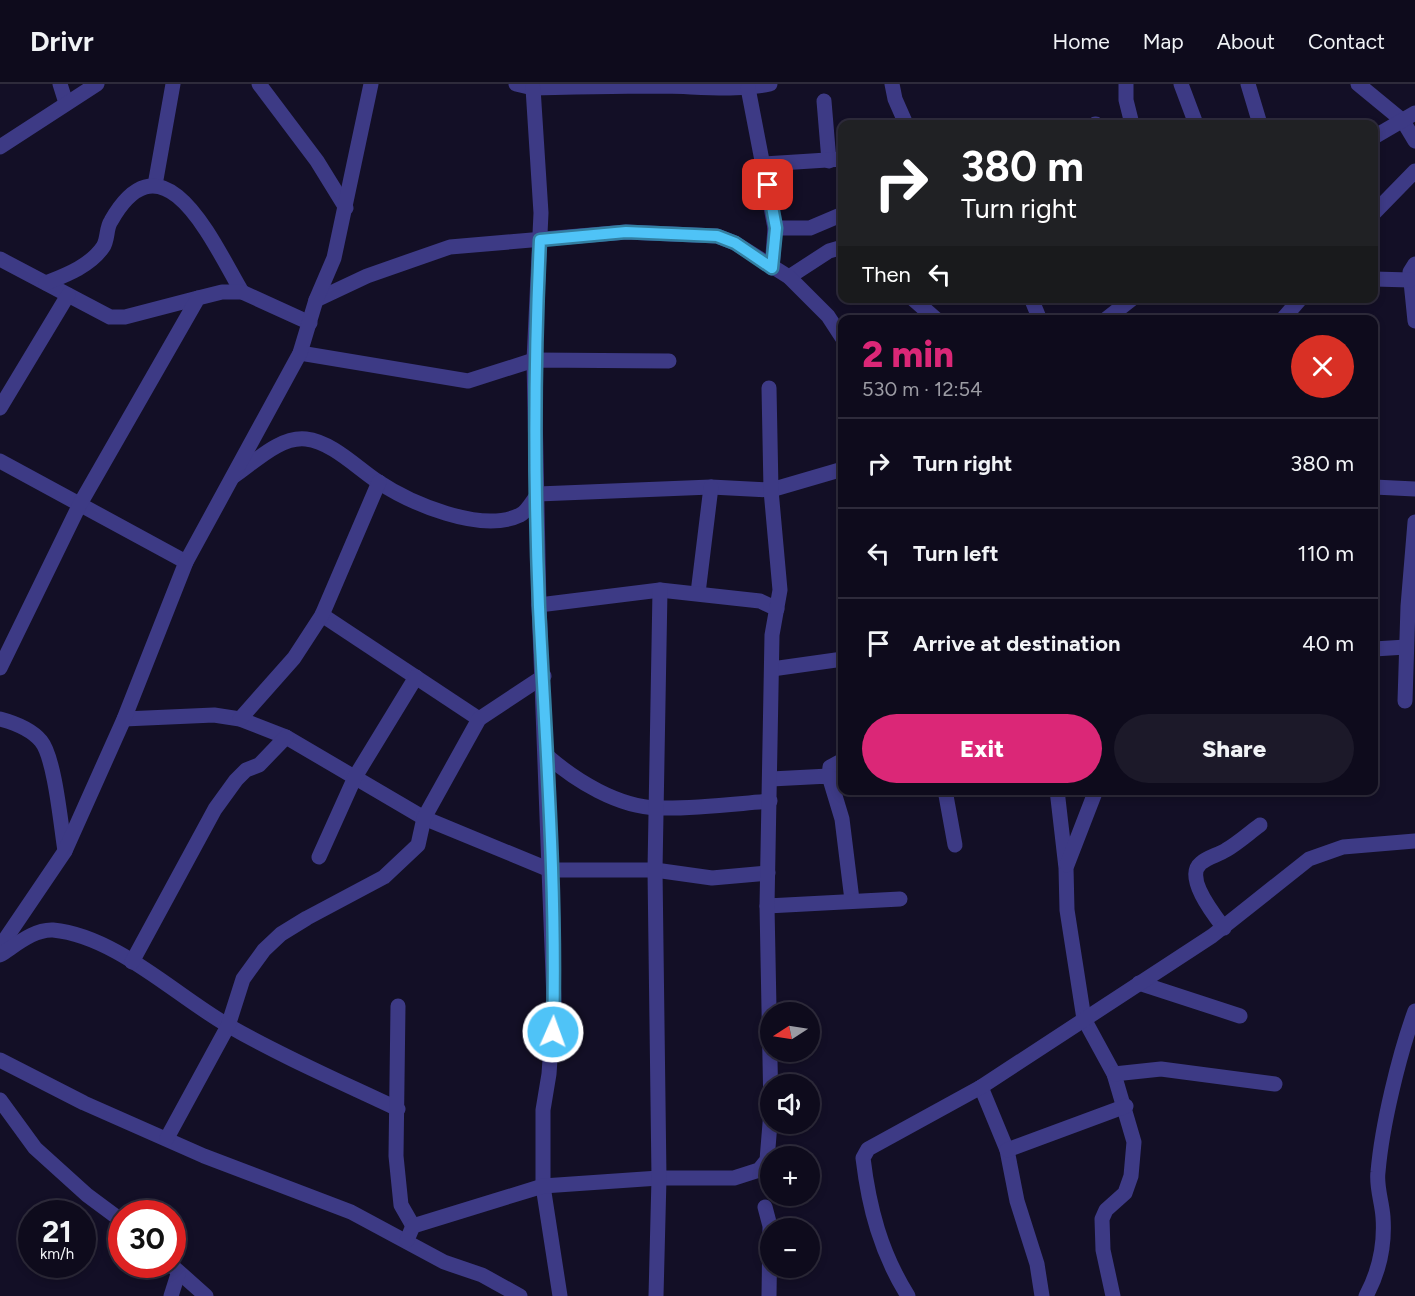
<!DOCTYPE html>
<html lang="en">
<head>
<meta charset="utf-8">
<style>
	body { margin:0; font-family:Figtree,sans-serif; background:#1c1929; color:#f1f3f6; height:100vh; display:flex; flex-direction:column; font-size:22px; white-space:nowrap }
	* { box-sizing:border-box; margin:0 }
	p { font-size:20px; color:#9b9ba3 }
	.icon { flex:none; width:33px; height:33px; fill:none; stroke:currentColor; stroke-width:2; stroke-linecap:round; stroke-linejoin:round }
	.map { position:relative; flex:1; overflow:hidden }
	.details { position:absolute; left:838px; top:231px; width:540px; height:480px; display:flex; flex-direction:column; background:#0e0b1c; border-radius:12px; box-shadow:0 3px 9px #0003,0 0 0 2px #2e2b3b }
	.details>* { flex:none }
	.top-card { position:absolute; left:838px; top:36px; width:540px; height:183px; border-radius:12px; box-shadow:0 3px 9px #0003,0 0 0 2px #2e2b3b; background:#202124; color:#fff; overflow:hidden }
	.needle { width:39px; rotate:258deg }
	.tools { position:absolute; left:760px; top:918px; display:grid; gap:12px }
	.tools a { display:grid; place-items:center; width:60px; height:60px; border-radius:50%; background:#0e0b1c; box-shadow:0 3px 9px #0003,0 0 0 2px #2e2b3b; font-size:30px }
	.speed { position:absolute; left:18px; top:1116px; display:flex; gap:12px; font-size:30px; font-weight:700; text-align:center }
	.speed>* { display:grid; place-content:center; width:78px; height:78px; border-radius:50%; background:#0e0b1c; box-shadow:0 3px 9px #0003,0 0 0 2px #2e2b3b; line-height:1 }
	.speed small { font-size:15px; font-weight:400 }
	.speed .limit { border:9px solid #d22; background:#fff; color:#111 }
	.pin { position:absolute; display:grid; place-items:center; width:51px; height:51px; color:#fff; margin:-26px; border-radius:12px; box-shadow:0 3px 9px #0006 }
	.me { position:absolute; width:66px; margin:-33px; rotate:2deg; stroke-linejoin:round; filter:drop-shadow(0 0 4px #0008) }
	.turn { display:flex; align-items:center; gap:21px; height:126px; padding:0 24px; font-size:27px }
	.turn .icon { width:78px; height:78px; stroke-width:2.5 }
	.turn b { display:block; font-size:42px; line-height:51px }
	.then { display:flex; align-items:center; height:57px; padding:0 24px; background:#0003; gap:12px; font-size:22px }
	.round { display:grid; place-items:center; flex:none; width:63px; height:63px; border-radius:32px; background:#1c1929 }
	.head { display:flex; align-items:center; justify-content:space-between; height:102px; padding:0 24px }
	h1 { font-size:36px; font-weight:800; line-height:45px; color:#db2777 }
	.cta { display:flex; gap:12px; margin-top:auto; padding:12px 24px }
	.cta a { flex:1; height:69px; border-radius:36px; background:#db2777; color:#fff; font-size:24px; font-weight:800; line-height:69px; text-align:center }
	.cta a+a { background:#1c1929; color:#f1f3f6 }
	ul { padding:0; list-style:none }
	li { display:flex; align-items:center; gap:18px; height:90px; padding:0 24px; border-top:2px solid #2e2b3b }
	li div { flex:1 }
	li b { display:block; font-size:22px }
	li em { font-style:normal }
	header { display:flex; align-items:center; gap:36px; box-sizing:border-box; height:84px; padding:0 30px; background:#0e0b1c; border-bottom:2px solid #2e2b3b }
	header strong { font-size:28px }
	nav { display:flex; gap:33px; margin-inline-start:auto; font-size:21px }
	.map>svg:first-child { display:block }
</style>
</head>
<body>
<header>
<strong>Drivr</strong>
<nav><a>Home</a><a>Map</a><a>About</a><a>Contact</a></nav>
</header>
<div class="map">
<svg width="1415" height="1212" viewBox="0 0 1415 1212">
	<rect width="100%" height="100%" fill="#130f26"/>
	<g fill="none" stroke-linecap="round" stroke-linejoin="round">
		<!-- minor -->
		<g stroke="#3d3a85" stroke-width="15">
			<path d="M 60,0 L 66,19"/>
			<path d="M 259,0 L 317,77 L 346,124"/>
			<path d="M 516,0 L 533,4 C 578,3 623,2 668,2 C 703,3 735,7 770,0"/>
			<path d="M 892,0 L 895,15 L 906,40"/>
			<path d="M 1126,0 L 1126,16 L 1132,40"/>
			<path d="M 1181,0 L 1196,40"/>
			<path d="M 1248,0 L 1260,40"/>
			<path d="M 1358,0 L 1403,37 L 1415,57"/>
			<path d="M 533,4 L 541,129 L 534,276 L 539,521 L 554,917 L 549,990 L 543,1026 L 543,1102 L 560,1212"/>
			<path d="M 748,4 L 775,144 L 772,184"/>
			<path d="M 824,17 L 829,77"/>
			<path d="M 1095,40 L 1096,40"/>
			<path d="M 1374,53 L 1415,29"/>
			<path d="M 0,63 L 97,0"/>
			<path d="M 764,80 L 843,75"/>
			<path d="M 155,101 L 173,0"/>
			<path d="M 1374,129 L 1415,87"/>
			<path d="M 775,144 L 810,144 L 843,130"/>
			<path d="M 0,175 L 110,233 L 125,233 L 198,214"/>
			<path d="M 1415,180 L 1410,188 L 1415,237"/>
			<path d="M 789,193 L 829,167 L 843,163"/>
			<path d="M 1374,195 L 1410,196"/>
			<path d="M 46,199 C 66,191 90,182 103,163 C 108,156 106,144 111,137 C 164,43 215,163 242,208"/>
			<path d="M 912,214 L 937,236"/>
			<path d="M 1031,214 L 1040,236"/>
			<path d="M 316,216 L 367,192 L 450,163 L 626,148 L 717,152 L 735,159 L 789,193 L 828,232 L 843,255"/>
			<path d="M 1105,236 L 1133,214"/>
			<path d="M 1282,236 L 1301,214"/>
			<path d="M 300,269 L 468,297 L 534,276 L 669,277"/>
			<path d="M 0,324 L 68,211"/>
			<path d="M 0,377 L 186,478"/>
			<path d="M 234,392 C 255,378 280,352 306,355 C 332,358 356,383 377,397 C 410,419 481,450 520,431 C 527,428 533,416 538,410 L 711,403 L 771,406 L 843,385"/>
			<path d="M 1374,403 L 1415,405"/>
			<path d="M 698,509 L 711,403"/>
			<path d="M 539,521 L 660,506 L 760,517 L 777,525"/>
			<path d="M 322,531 L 479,635"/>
			<path d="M 1374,565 L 1406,563"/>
			<path d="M 0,584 L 80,420 L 198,214 L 222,208 L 242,208 L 310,239"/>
			<path d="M 772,585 L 843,575"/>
			<path d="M 1405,617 L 1408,522 L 1415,438"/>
			<path d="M 0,635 C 15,639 31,645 41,657 C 55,674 61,743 65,767"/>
			<path d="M 124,635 L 214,631 L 240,635 L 286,653 L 424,734 L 550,786 L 655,786 L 712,794 L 768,789"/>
			<path d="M 240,635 L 294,574 L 322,531 L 379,398"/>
			<path d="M 546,671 C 576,697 618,723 658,724 C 695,725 733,720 770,717"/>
			<path d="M 829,692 L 830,683 L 843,676"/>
			<path d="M 771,695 L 829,692 L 842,735 L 852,816"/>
			<path d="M 945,706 L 955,761"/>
			<path d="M 1057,706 L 1066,784 L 1067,826 L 1084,935 L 1114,990 L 1134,1058 L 1131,1092 L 1125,1109 L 1106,1126 L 1102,1135 L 1103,1166 L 1113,1212"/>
			<path d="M 319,773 L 355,693 L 416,593"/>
			<path d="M 1067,781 L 1096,706"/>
			<path d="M 767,822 L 900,815"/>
			<path d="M 1224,844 C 1214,831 1184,793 1201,779 C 1208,773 1218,771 1226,766 C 1238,759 1249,749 1260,741"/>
			<path d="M 0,863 L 65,767 L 124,635 L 186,478 L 300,269 L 316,216 L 334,174 L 371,0"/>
			<path d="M 0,871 C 16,861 34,845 53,846 C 116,852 176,912 229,942 C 283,973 341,998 398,1025"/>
			<path d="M 132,878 L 215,725 L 236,696 L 246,686 L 259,681 L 286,653"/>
			<path d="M 1139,899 L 1240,932"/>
			<path d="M 398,922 L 396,1072 L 401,1121 L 413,1142"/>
			<path d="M 0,976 L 84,1019 L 204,1072 L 351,1128 L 444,1178 L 482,1191 L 520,1212"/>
			<path d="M 1114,990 L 1161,985 L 1275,1000"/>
			<path d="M 981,1003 L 1007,1066 L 1017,1117 L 1037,1180 L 1042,1212"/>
			<path d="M 0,1016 L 35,1064 L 87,1111 L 122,1137"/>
			<path d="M 167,1054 L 228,942 L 243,895 L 264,866 L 281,850 L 307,834 L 384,793 L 418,761 L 424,734 L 479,635 L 544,592"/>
			<path d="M 1007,1066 L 1126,1022"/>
			<path d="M 765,1123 L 770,1142 L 769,1212"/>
			<path d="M 407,1156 L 413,1142 L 543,1102 L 659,1094 L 734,1094 L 759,1086 L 767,1076 L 771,1027 L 767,822 L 772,551 L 780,506 L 771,406 L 769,304"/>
			<path d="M 170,1180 L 206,1212"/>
			<path d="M 171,1212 L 178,1190"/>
			<path d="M 656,1212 L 659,1094 L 655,786 L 660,506"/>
			<path d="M 908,1212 C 881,1169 869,1124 863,1074 L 868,1065 L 981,1003 L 1212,852 L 1309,775 L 1343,763 L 1415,757"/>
			<path d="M 1366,1212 C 1379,1188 1385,1161 1383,1133 C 1382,1118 1376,1102 1378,1088 C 1382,1041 1399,971 1415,927"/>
		</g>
	</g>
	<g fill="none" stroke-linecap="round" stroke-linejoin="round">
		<!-- route casing -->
		<g stroke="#337fa1" stroke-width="15">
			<path id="route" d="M 553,948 C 557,807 546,664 539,523 C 534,400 534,278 540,156 L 626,148 L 717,152 L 735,159 L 772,184 L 776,144 L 768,101"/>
		</g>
		<!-- route -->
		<use href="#route" stroke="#4fc3f7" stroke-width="10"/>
	</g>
</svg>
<div class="tools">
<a><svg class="needle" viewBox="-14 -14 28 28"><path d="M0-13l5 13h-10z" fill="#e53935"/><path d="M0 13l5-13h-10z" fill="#9b9ba3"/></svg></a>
<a><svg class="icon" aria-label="sound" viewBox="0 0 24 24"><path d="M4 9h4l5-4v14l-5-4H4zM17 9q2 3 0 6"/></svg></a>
<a>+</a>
<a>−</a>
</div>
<div class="speed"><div>21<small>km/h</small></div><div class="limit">30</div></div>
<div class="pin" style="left:768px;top:101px;background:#d93025"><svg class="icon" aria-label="arrive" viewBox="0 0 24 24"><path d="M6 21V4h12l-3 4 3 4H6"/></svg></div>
<svg class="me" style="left:553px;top:948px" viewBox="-20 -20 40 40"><circle r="17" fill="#4fc3f7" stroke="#fff" stroke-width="3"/><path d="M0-11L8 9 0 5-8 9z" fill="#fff"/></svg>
<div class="top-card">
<div class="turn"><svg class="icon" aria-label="right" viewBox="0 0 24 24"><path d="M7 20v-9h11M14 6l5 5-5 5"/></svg><div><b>380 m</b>Turn right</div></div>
<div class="then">Then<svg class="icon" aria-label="left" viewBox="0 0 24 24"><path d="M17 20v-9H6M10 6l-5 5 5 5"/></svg></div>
</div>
<section class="details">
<div class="head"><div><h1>2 min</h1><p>530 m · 12:54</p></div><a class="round" style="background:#d93025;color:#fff"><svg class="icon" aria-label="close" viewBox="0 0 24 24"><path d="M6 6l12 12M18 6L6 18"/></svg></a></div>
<ul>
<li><svg class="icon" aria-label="right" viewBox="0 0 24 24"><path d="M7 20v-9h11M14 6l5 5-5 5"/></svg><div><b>Turn right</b></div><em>380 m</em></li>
<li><svg class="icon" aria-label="left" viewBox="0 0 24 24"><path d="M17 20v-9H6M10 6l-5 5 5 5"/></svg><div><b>Turn left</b></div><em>110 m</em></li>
<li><svg class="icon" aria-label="arrive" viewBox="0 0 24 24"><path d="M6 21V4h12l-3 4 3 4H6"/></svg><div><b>Arrive at destination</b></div><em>40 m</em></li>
</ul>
<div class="cta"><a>Exit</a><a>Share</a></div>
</section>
</div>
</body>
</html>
